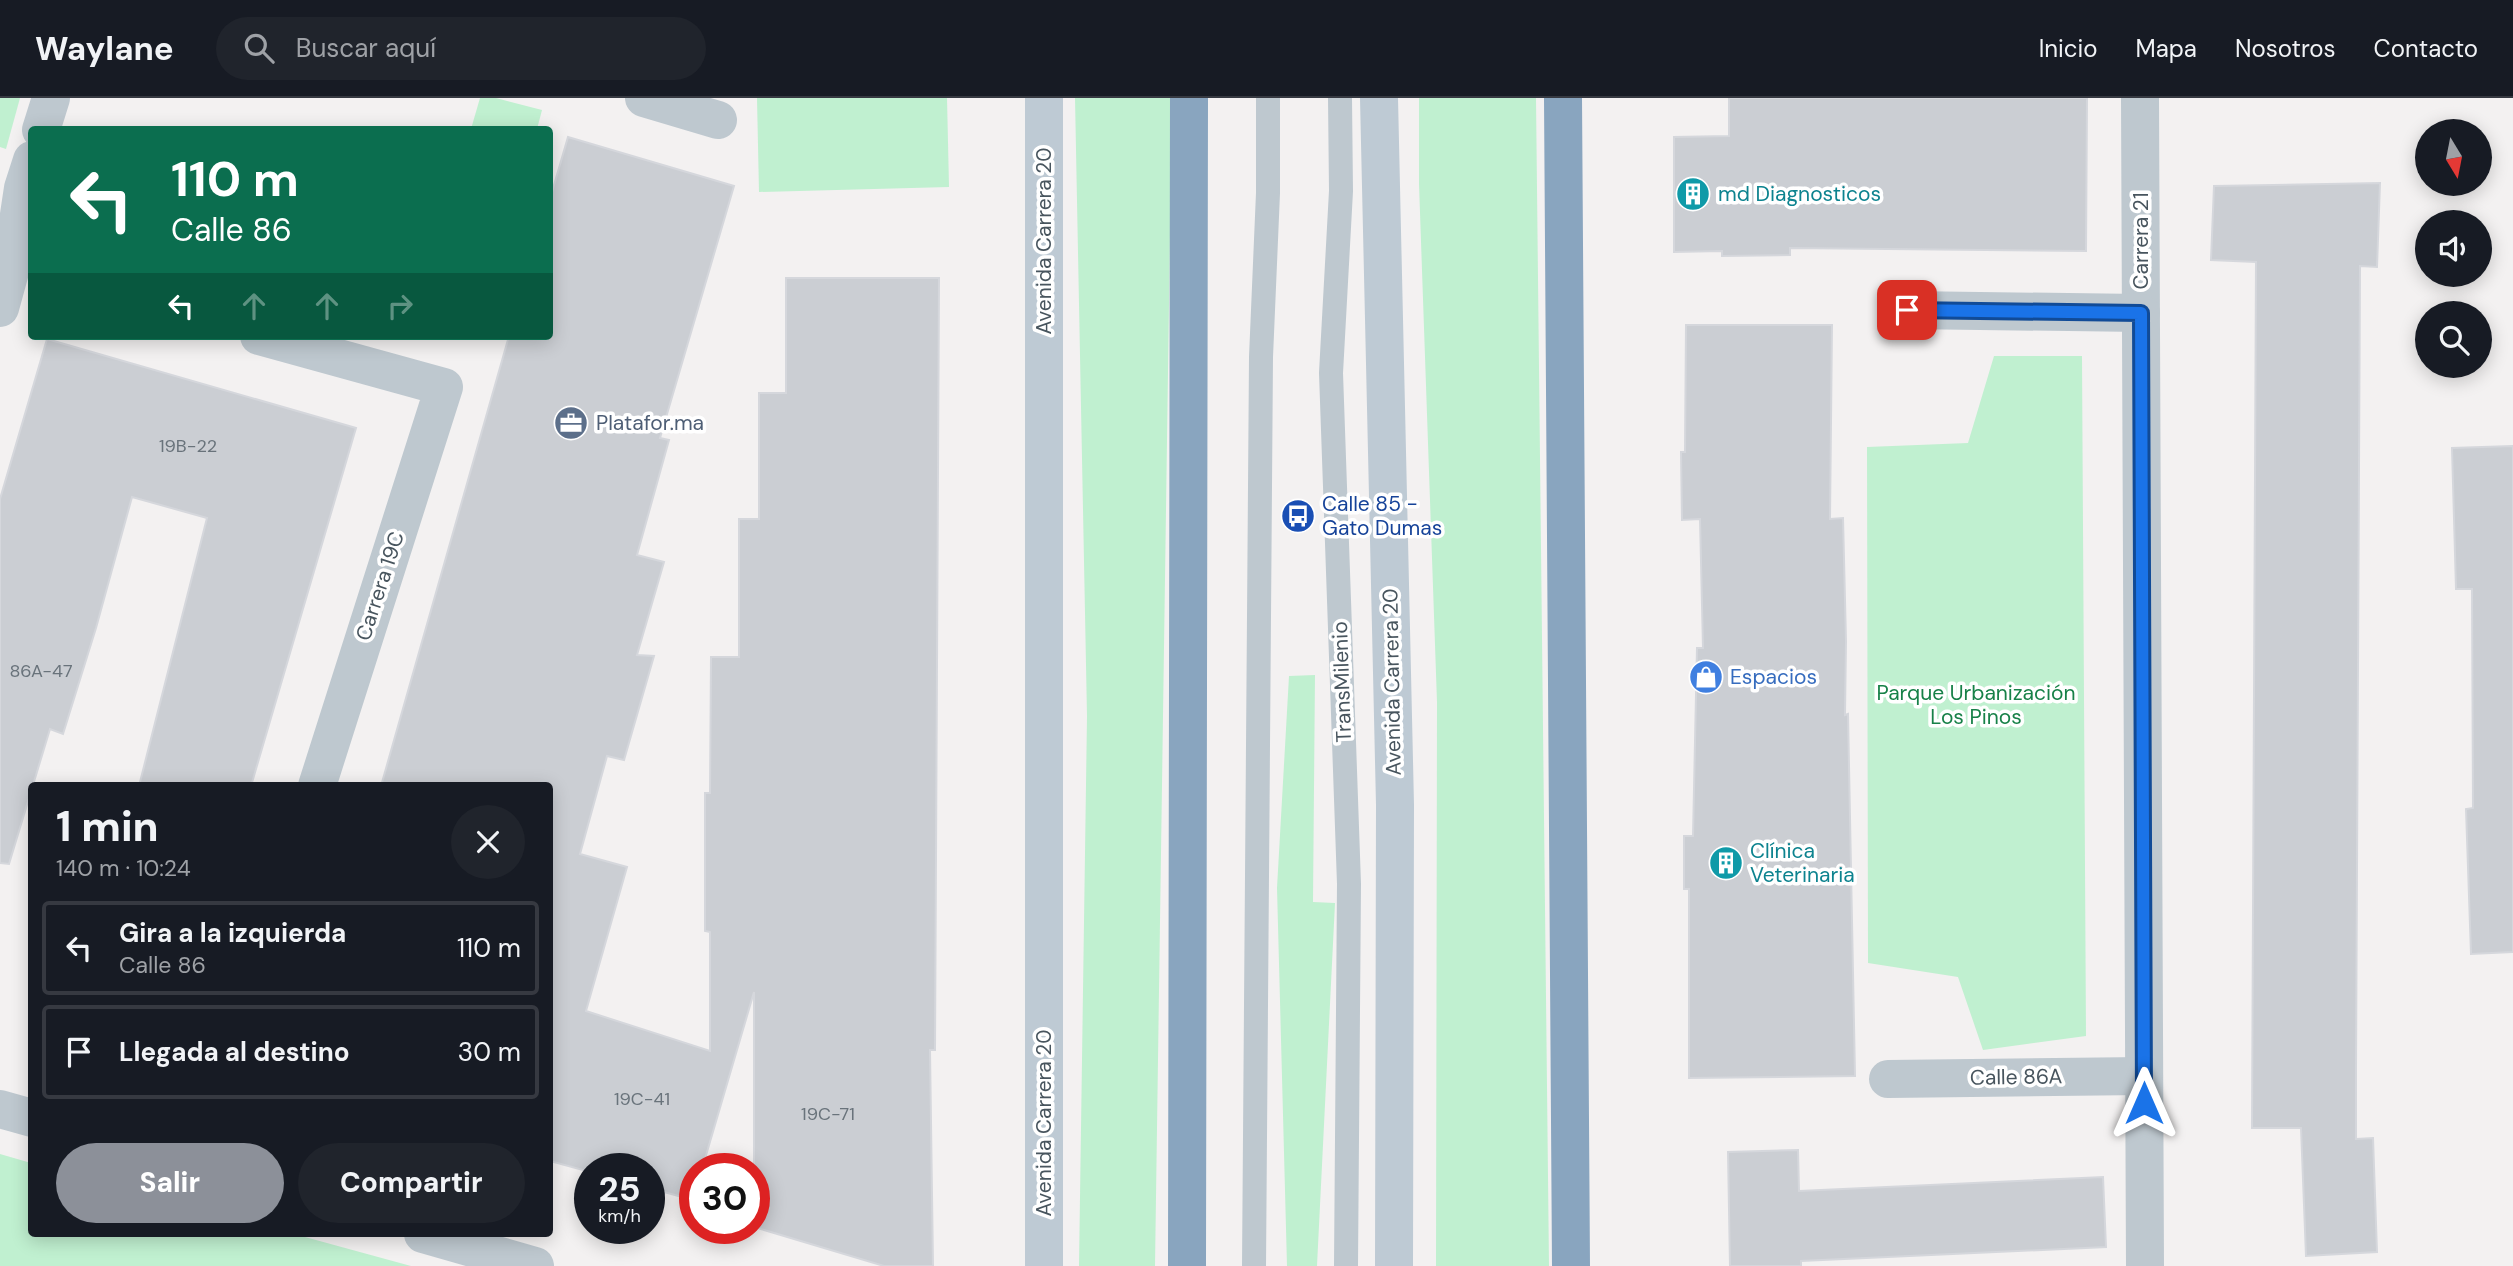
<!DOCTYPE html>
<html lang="es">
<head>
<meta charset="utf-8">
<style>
	body { margin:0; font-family:"DM Sans",sans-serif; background:#20242c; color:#f1f3f6; height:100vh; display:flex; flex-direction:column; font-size:26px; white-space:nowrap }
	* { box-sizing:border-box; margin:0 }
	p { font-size:23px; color:#9ea1a6 }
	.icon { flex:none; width:38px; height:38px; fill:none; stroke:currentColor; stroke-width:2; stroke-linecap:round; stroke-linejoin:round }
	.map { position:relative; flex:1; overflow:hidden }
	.sheet { position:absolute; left:28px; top:684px; width:525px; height:455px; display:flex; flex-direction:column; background:#171b24; border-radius:7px; box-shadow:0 4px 18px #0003 }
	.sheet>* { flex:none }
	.hud { position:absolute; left:28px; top:28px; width:525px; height:214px; border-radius:7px; box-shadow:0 4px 18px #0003; background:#0b6e4f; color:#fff; overflow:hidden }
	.needle { width:46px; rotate:170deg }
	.buttons { position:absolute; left:2415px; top:21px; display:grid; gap:14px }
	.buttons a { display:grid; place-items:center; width:77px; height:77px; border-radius:50%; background:#171b24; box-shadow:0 4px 18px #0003; font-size:35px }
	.speed { position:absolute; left:574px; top:1055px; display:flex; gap:14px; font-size:35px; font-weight:700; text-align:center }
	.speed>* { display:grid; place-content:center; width:91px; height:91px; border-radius:50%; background:#171b24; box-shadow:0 4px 18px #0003; line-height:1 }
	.speed small { font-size:18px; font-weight:400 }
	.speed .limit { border:10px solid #d22; background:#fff; color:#111 }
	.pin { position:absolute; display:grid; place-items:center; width:60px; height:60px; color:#fff; margin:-30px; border-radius:14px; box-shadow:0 4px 10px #0006 }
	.me { position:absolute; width:77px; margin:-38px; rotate:0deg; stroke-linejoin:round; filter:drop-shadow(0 0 5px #0008) }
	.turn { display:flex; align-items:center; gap:24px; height:147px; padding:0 28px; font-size:32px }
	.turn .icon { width:91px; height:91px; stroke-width:2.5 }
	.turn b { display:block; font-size:49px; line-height:60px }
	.lanes { display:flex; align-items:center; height:66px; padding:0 28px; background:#0003; justify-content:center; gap:35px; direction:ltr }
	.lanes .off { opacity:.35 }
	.round { display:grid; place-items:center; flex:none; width:74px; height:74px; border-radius:37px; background:#20242c }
	.headline { display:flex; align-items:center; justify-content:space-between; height:119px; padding:0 28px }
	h1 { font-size:42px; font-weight:800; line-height:52px }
	.action { display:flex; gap:14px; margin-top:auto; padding:14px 28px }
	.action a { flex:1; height:80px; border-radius:42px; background:#8c9099; color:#fff; font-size:28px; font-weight:800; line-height:80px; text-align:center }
	.action a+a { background:#20242c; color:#f1f3f6 }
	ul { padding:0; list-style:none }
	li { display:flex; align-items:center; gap:21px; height:94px; margin:0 14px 10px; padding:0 14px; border:4px solid #363941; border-radius:7px }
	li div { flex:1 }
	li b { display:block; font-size:26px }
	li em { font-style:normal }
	header { display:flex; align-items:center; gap:42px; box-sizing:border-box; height:98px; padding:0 35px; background:#171b24; border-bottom:2px solid #363941 }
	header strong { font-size:33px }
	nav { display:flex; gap:38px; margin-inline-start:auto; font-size:24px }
	.search { width:490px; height:63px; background:#20242c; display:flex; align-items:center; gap:18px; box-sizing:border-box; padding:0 24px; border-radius:38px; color:#9ea1a6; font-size:26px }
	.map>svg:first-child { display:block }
</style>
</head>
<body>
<header>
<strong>Waylane</strong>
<div class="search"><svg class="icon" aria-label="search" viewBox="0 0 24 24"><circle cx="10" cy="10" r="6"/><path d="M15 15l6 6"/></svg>Buscar aquí</div>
<nav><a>Inicio</a><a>Mapa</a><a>Nosotros</a><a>Contacto</a></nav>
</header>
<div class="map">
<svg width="2513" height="1168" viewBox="0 0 2513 1168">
	<rect width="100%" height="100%" fill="#f3f1f1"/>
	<!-- green -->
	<g fill="#c0f0d0">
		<path d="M 0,0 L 20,0 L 6,51 L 0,49 Z"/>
		<path d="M 480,0 L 496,0 L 542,12 L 537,31 L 471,31 Z"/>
		<path d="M 757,0 L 947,0 L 949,89 L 759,94 Z"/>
		<path d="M 1075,0 L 1172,0 L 1155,1168 L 1079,1168 L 1087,618 Z"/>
		<path d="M 1419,0 L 1536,0 L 1549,1168 L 1436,1168 L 1437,604 L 1419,86 Z"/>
		<path d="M 1994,258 L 2082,258 L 2086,938 L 1983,952 L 1958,879 L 1868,865 L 1867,349 L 1968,345 Z"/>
		<path d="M 1315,577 L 1313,804 L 1335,805 L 1317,1168 L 1287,1168 L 1277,790 L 1289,578 Z"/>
		<path d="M 0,1056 L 31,1065 L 32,1136 L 294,1136 L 411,1168 L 0,1168 Z"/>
	</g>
	<!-- building -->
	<g fill="#cbced3" stroke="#d5d7dc" stroke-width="2">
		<path d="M 1729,0 L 2087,0 L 2086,153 L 1790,150 L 1790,157 L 1722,158 L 1722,153 L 1674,154 L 1674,39 L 1729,38 Z"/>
		<path d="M 568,39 L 734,88 L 660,340 L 669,342 L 637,457 L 664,464 L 637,557 L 654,558 L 624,662 L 607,658 L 580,756 L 627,769 L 586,913 L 710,953 L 710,834 L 705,833 L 705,695 L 710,695 L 711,559 L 739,559 L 739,421 L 759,421 L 759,295 L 786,295 L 786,180 L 939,180 L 935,952 L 930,952 L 933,1168 L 884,1168 L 754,1129 L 754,894 L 702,1071 L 695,1071 L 693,1102 L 649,1090 L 649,1071 L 590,1071 L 590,1074 L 550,1063 L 550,688 L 381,688 L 509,238 L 550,238 L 550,101 Z"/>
		<path d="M 2380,85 L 2377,169 L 2360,168 L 2356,971 L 2356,1041 L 2373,1040 L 2377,1154 L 2306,1158 L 2301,1030 L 2252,1030 L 2256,164 L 2211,162 L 2214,88 Z"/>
		<path d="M 1686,227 L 1832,227 L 1830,421 L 1843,420 L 1846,543 L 1845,617 L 1848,616 L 1855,978 L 1689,980 L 1689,791 L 1684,791 L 1684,738 L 1693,738 L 1697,550 L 1703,550 L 1700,421 L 1682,422 L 1681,354 L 1685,354 Z"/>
		<path d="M 47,241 L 356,330 L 251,688 L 139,688 L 207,420 L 132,399 L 96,530 L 63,636 L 50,631 L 9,766 L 0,765 L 0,401 Z"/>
		<path d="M 2513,348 L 2513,854 L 2471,856 L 2466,711 L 2473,710 L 2472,491 L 2456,491 L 2452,350 Z"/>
		<path d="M 1798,1052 L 1799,1093 L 2103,1079 L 2106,1149 L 1801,1163 L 1801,1168 L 1730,1168 L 1728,1054 Z"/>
	</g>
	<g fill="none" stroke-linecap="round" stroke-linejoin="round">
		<!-- lane -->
		<g stroke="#bec8cf" stroke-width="24">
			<path d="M 1340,0 L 1341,93 L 1331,275 L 1349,786 L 1346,1168"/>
			<path d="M 1254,1168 L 1261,259 L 1268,95 L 1268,0"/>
		</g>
		<!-- street -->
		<g stroke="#bec8cf" stroke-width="38">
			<path d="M 644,0 L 718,22"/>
			<path d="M 2140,0 L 2145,1168"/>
			<path d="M 41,32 L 51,0"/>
			<path d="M 0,210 L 11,170 L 23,90 L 32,62"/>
			<path d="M 1907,212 L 2141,215"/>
			<path d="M 259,238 L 444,289 L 317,688"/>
			<path d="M 1888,981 L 2144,978"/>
			<path d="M 0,1011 L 32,1020"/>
			<path d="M 423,1136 L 535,1168"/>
		</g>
		<!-- secondary -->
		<g stroke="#becad4" stroke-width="38">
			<path d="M 1044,0 L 1044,1168"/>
			<path d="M 1379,0 L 1395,707 L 1394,1168"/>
		</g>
		<!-- highway -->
		<g stroke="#89a5bf" stroke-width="38">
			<path d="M 1563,0 L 1571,1168"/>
			<path d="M 1187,1168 L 1189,0"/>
		</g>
	</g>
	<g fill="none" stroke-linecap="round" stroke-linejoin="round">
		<!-- route casing -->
		<g stroke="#114b97" stroke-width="18">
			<path id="route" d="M 1907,212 L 2141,215 L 2144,1005"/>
		</g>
		<!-- route -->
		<use href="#route" stroke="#1a73e8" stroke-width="12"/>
	</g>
	<!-- icons -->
	<defs>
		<g id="building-disc" transform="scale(1.75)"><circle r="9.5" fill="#0f9aa8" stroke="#fff"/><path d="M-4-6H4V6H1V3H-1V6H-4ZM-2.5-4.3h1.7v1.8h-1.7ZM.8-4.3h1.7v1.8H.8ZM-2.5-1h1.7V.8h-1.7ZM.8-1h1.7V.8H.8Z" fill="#fff"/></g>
		<g id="office-disc" transform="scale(1.75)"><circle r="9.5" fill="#5c6f8a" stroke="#fff"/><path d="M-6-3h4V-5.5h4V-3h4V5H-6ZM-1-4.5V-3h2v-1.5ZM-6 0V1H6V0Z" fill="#fff"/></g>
		<g id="bus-disc" transform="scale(1.75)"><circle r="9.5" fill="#1a4fb4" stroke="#fff"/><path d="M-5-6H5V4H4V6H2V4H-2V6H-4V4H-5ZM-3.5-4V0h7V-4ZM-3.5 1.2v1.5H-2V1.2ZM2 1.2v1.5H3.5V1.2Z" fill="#fff"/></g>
		<g id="shop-disc" transform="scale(1.75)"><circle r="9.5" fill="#3f7fe0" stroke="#fff"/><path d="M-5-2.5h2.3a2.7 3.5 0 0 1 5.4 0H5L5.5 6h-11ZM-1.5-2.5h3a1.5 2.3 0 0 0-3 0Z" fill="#fff"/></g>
	</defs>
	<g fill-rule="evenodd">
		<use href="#building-disc" x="1693" y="96"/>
		<use href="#office-disc" x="571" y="325"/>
		<use href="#bus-disc" x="1298" y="418"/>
		<use href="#shop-disc" x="1706" y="579"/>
		<use href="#building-disc" x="1726" y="765"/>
	</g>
	<g text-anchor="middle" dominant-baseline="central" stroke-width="7" stroke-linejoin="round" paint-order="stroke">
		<!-- number labels -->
		<g font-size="18" fill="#69737b">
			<text x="188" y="348">19B-22</text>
			<text x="41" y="573">86A-47</text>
			<text x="642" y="1001">19C-41</text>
			<text x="828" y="1016">19C-71</text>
		</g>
		<!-- culture labels -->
		<g font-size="21" fill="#0d838f" stroke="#fff" text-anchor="start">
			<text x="1718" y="96">md Diagnosticos</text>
			<text x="1750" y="753">Clínica<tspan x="1750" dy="24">Veterinaria</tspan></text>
		</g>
		<!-- street labels -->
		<g font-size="21" fill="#48555e" stroke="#fff">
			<text transform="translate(1044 143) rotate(-90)">Avenida Carrera 20</text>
			<text transform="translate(2141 143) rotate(-90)">Carrera 21</text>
			<text transform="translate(380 488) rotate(-72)">Carrera 19C</text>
			<text transform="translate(1342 584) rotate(-92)">TransMilenio</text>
			<text transform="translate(1392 584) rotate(-91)">Avenida Carrera 20</text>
			<text transform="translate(2016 979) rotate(-1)">Calle 86A</text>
			<text transform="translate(1044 1025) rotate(-90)">Avenida Carrera 20</text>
		</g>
		<!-- service labels -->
		<g font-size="21" fill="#4e5e75" stroke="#fff" text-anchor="start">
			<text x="596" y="325">Platafor.ma</text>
		</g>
		<!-- transit labels -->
		<g font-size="21" fill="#164399" stroke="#fff" text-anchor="start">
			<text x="1322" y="406">Calle 85 -<tspan x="1322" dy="24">Gato Dumas</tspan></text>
		</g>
		<!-- shop labels -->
		<g font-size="21" fill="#366cbe" stroke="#fff" text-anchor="start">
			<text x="1730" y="579">Espacios</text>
		</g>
		<!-- park labels -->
		<g font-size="21" fill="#178148" stroke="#fff">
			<text x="1976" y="595">Parque Urbanización<tspan x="1976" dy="24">Los Pinos</tspan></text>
		</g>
	</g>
</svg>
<div class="buttons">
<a><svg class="needle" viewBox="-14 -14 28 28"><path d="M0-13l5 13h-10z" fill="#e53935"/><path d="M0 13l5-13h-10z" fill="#9ea1a6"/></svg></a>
<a><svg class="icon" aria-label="sound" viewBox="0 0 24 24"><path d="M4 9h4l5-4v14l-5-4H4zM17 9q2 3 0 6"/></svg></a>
<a><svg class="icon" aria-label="search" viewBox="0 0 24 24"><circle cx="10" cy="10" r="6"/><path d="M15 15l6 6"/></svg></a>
</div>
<div class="speed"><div>25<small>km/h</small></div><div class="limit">30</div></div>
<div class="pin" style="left:1907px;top:212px;background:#d93025"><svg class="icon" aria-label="arrive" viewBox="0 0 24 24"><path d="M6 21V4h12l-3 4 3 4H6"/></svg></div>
<svg class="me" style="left:2144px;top:1005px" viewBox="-20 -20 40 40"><path d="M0-17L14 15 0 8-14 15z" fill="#1a73e8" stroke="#fff" stroke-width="4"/></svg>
<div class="hud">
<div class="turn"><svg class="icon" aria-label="left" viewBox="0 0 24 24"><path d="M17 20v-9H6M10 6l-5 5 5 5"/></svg><div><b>110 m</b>Calle 86</div></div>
<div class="lanes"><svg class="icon" aria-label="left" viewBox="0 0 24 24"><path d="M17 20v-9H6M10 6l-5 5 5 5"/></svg><svg class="icon off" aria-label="ahead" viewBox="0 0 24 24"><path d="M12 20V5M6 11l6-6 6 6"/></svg><svg class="icon off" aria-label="ahead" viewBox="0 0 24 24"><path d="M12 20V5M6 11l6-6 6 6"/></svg><svg class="icon off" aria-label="right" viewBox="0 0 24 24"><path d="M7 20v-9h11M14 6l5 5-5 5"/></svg></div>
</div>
<section class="sheet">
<div class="headline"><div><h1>1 min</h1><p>140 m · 10:24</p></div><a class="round"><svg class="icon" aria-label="close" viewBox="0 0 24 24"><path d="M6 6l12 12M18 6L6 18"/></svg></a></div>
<ul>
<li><svg class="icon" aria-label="left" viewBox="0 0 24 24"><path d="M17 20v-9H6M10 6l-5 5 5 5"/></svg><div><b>Gira a la izquierda</b><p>Calle 86</p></div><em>110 m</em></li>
<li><svg class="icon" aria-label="arrive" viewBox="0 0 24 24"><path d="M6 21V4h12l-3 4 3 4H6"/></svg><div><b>Llegada al destino</b></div><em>30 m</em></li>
</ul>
<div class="action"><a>Salir</a><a>Compartir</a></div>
</section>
</div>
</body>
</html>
